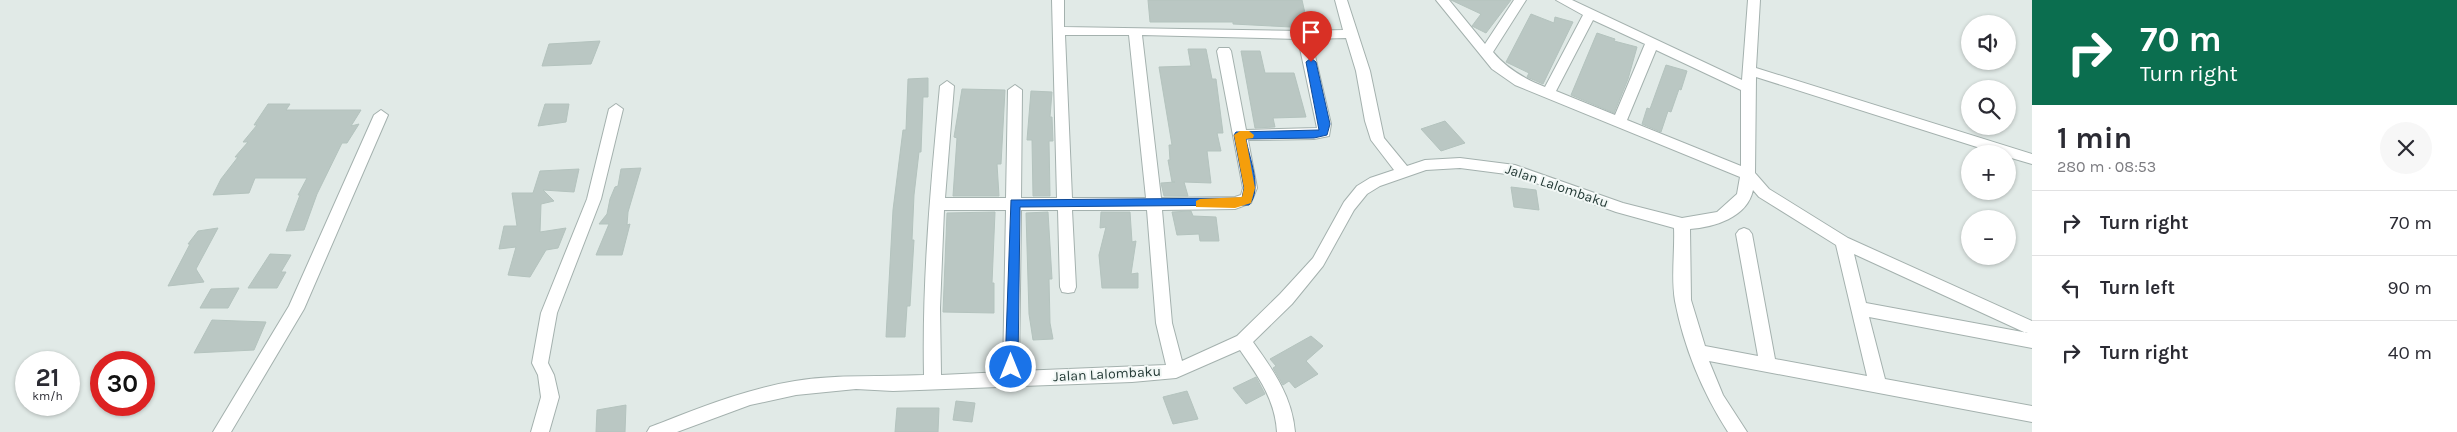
<!DOCTYPE html>
<html lang="en">
<head>
<meta charset="utf-8">
<style>
	body { margin:0; font-family:Karla,sans-serif; background:#f7f7f7; color:#2b2b33; height:100vh; display:flex; flex-direction:column; font-size:19px; white-space:nowrap }
	* { box-sizing:border-box; margin:0 }
	p { font-size:16px; color:#7c7c81 }
	.icon { flex:none; width:28px; height:28px; fill:none; stroke:currentColor; stroke-width:2; stroke-linecap:round; stroke-linejoin:round }
	.map { position:relative; flex:1; overflow:hidden }
	.drawer { display:flex; flex-direction:column; background:#fff; width:425px }
	.drawer>* { flex:none }
	.hud { background:#0b6e4f; color:#fff; overflow:hidden }
	.controls { position:absolute; left:1961px; top:15px; display:grid; gap:10px }
	.controls a { display:grid; place-items:center; width:55px; height:55px; border-radius:50%; background:#fff; box-shadow:0 1px 4px #0004; font-size:25px }
	.speed { position:absolute; left:15px; top:351px; display:flex; gap:10px; font-size:25px; font-weight:700; text-align:center }
	.speed>* { display:grid; place-content:center; width:65px; height:65px; border-radius:50%; background:#fff; box-shadow:0 1px 4px #0004; line-height:1 }
	.speed small { font-size:12px; font-weight:400 }
	.speed .limit { border:8px solid #d22; background:#fff; color:#111 }
	.pin { position:absolute; display:grid; place-items:center; width:42px; height:42px; color:#fff; margin:-51px -21px; border-radius:50% 50% 50% 0; rotate:-45deg; box-shadow:0 0 5px #0007 }
	.pin .icon { rotate:45deg }
	.me { position:absolute; width:55px; margin:-28px; rotate:0deg; stroke-linejoin:round; filter:drop-shadow(0 0 4px #0008) }
	.turn { display:flex; align-items:center; gap:18px; height:105px; padding:0 25px; font-size:22px }
	.turn .icon { width:65px; height:65px; stroke-width:2.5 }
	.turn b { display:block; font-size:35px; line-height:42px }
	.round { display:grid; place-items:center; flex:none; width:52px; height:52px; border-radius:26px; background:#f7f7f7 }
	.overview { display:flex; align-items:center; justify-content:space-between; height:85px; padding:0 25px }
	h1 { font-size:30px; font-weight:700; line-height:38px }
	ul { padding:0; list-style:none }
	li { display:flex; align-items:center; gap:15px; height:65px; padding:0 25px; border-top:1px solid #e1e1e2 }
	li div { flex:1 }
	li b { display:block; font-size:19px }
	li em { font-style:normal }
	main { display:flex; flex:1; min-height:0 }
	.map>svg:first-child { display:block }
</style>
</head>
<body>
<main>
<div class="map">
<svg width="2032" height="432" viewBox="0 0 2032 432">
	<rect width="100%" height="100%" fill="#e1eae7"/>
	<!-- building -->
	<g fill="#bac7c3" stroke="#b4c3be">
		<path d="M 1148,0 L 1302,0 L 1307,22 L 1294,22 L 1291,27 L 1233,24 L 1233,22 L 1150,22 Z"/>
		<path d="M 1451,0 L 1511,0 L 1486,33 L 1472,26 L 1481,14 Z"/>
		<path d="M 1531,14 L 1554,23 L 1555,17 L 1573,22 L 1543,84 L 1527,77 L 1529,73 L 1506,62 Z"/>
		<path d="M 1597,33 L 1615,39 L 1614,41 L 1637,47 L 1628,79 L 1614,113 L 1571,95 Z"/>
		<path d="M 600,41 L 591,64 L 542,66 L 549,44 Z"/>
		<path d="M 1188,49 L 1206,49 L 1212,79 L 1216,79 L 1223,133 L 1217,133 L 1221,151 L 1207,151 L 1211,183 L 1184,182 L 1188,196 L 1164,196 L 1161,183 L 1175,182 L 1172,182 L 1168,160 L 1170,160 L 1169,145 L 1172,145 L 1159,67 L 1191,66 Z"/>
		<path d="M 1241,51 L 1260,51 L 1265,73 L 1294,73 L 1306,117 L 1273,118 L 1275,127 L 1255,128 Z"/>
		<path d="M 1666,65 L 1687,71 L 1681,90 L 1679,89 L 1671,112 L 1668,111 L 1661,132 L 1642,124 L 1647,108 L 1650,109 Z"/>
		<path d="M 928,78 L 928,97 L 923,97 L 921,152 L 919,152 L 914,195 L 912,240 L 914,240 L 910,306 L 907,306 L 905,337 L 886,337 L 893,210 L 903,130 L 906,130 L 908,79 Z"/>
		<path d="M 962,89 L 1005,90 L 1001,164 L 997,164 L 999,196 L 953,196 L 957,138 L 954,137 Z"/>
		<path d="M 1031,91 L 1052,92 L 1050,117 L 1052,117 L 1053,141 L 1049,141 L 1050,196 L 1033,196 L 1032,140 L 1027,140 Z"/>
		<path d="M 268,104 L 290,104 L 286,110 L 361,110 L 351,126 L 359,124 L 347,143 L 342,143 L 317,194 L 304,230 L 286,231 L 300,195 L 298,195 L 307,178 L 255,178 L 249,193 L 213,195 L 221,179 L 238,157 L 235,157 L 248,142 L 243,142 L 257,125 L 254,125 Z"/>
		<path d="M 545,104 L 569,104 L 566,122 L 538,126 Z"/>
		<path d="M 1445,121 L 1465,143 L 1441,151 L 1421,129 Z"/>
		<path d="M 641,168 L 628,212 L 627,225 L 630,224 L 622,255 L 596,255 L 609,224 L 599,224 L 607,214 L 610,199 L 615,187 L 618,186 L 621,169 Z"/>
		<path d="M 579,169 L 574,192 L 543,190 L 554,201 L 541,204 L 540,232 L 566,228 L 558,248 L 546,250 L 530,277 L 508,275 L 516,247 L 499,249 L 504,226 L 517,226 L 512,193 L 533,193 L 540,171 Z"/>
		<path d="M 1511,187 L 1536,190 L 1539,210 L 1514,207 Z"/>
		<path d="M 1191,211 L 1193,216 L 1216,217 L 1219,241 L 1200,241 L 1199,234 L 1177,235 L 1172,212 Z"/>
		<path d="M 995,212 L 992,283 L 994,283 L 994,313 L 943,312 L 947,213 Z"/>
		<path d="M 1048,212 L 1052,279 L 1049,279 L 1050,323 L 1053,339 L 1033,340 L 1029,314 L 1026,213 Z"/>
		<path d="M 1101,212 L 1130,212 L 1132,242 L 1136,241 L 1131,274 L 1138,273 L 1138,288 L 1102,288 L 1099,255 L 1106,227 L 1100,228 Z"/>
		<path d="M 218,228 L 196,269 L 204,282 L 168,286 L 190,244 L 188,244 L 198,231 Z"/>
		<path d="M 270,254 L 291,255 L 281,272 L 286,272 L 277,288 L 248,288 Z"/>
		<path d="M 239,288 L 228,308 L 200,308 L 211,289 Z"/>
		<path d="M 212,320 L 266,322 L 254,350 L 194,353 Z"/>
		<path d="M 1311,336 L 1323,346 L 1306,361 L 1318,374 L 1295,388 L 1289,381 L 1283,385 L 1273,368 L 1276,366 L 1270,359 Z"/>
		<path d="M 1256,377 L 1265,394 L 1246,404 L 1233,388 Z"/>
		<path d="M 1187,391 L 1198,419 L 1173,424 L 1163,397 Z"/>
		<path d="M 956,401 L 975,403 L 972,422 L 953,420 Z"/>
		<path d="M 626,405 L 625,432 L 596,432 L 597,410 Z"/>
		<path d="M 897,408 L 939,408 L 938,432 L 895,432 Z"/>
	</g>
	<g fill="none" stroke-linecap="round" stroke-linejoin="round">
		<!-- minor casing -->
		<g stroke="#a4b1ae" stroke-width="2">
			<g id="minor">
				<path d="M 1052,0 L 1064,0 L 1064,27 L 1304,31 L 1343,30 L 1335,0 L 1347,0 L 1370,71 L 1384,138 L 1407,166 L 1425,160 L 1460,158 L 1515,165 L 1623,203 L 1682,218 L 1717,212 L 1737,194 L 1740,177 L 1515,85 L 1492,69 L 1436,0 L 1449,0 L 1485,44 L 1514,0 L 1526,0 L 1493,52 C 1507,69 1525,79 1545,87 L 1583,15 L 1556,0 L 1572,0 L 1742,80 L 1748,0 L 1760,0 L 1756,68 L 2032,154 L 2032,164 L 2008,157 L 2008,154 L 1999,154 L 1756,77 L 1755,173 L 1769,189 L 1848,238 L 2032,321 L 2032,348 L 1869,317 L 1885,379 L 2032,406 L 2032,422 L 1709,361 L 1723,395 L 1747,432 L 1728,432 C 1703,393 1684,348 1675,301 C 1671,278 1675,251 1674,228 L 1616,212 L 1514,175 L 1460,168 L 1426,170 L 1380,186 L 1367,194 L 1354,210 L 1323,266 L 1292,304 L 1253,342 C 1273,370 1292,396 1295,432 L 1277,432 C 1275,399 1258,376 1240,350 L 1176,378 L 1132,382 L 893,391 L 856,389 L 796,395 L 750,405 L 677,432 L 647,432 L 650,427 C 697,409 745,389 795,381 C 838,374 881,377 924,375 C 922,278 931,183 940,86 L 947,81 L 954,86 L 945,198 L 1006,198 L 1008,90 L 1015,85 L 1022,90 L 1021,198 L 1057,198 ZM 1593,20 L 1645,44 L 1615,115 L 1556,91 ZM 1065,35 L 1129,35 L 1146,198 L 1072,198 ZM 1142,35 L 1298,39 L 1317,128 L 1246,130 L 1231,51 L 1229,48 L 1219,48 L 1217,51 L 1243,188 L 1241,195 L 1235,197 L 1161,198 ZM 1346,38 L 1356,71 L 1365,121 L 1371,140 L 1394,170 L 1370,178 L 1357,186 L 1344,202 L 1313,258 L 1280,294 L 1237,336 L 1182,361 L 1172,323 L 1162,210 L 1235,209 L 1251,203 L 1257,188 L 1248,140 L 1314,139 L 1329,136 L 1331,124 L 1311,39 ZM 1656,50 L 1741,90 L 1741,166 L 1627,120 ZM 1753,190 L 1759,197 L 1836,245 L 1867,376 L 1775,359 L 1752,234 L 1749,230 L 1744,228 L 1739,230 L 1736,234 L 1758,356 L 1705,346 L 1691,300 L 1690,229 C 1714,227 1747,218 1753,190 ZM 944,210 L 1006,210 L 1003,372 L 941,375 L 940,308 ZM 1021,210 L 1058,210 L 1060,287 L 1062,292 L 1068,293 L 1074,292 L 1076,287 L 1072,210 L 1147,210 L 1156,323 L 1166,365 L 1019,371 ZM 1854,254 L 2026,333 L 2028,333 L 1866,303 Z"/>
				<path d="M 616,104 L 623,109 L 601,199 L 557,313 L 548,363 L 554,375 L 559,397 L 549,432 L 531,432 L 541,397 L 538,375 L 532,363 L 541,313 L 587,199 L 609,109 Z"/>
				<path d="M 381,110 L 388,115 L 304,309 L 231,432 L 213,432 L 289,306 L 374,115 Z"/>
			</g>
		</g>
		<!-- minor -->
		<use href="#minor" fill="#fff" fill-rule="evenodd"/>
	</g>
	<!-- route -->
	<path fill="#1a73e8" stroke="#114b97" d="M 1311,58 L 1316,62 L 1330,124 L 1327,135 L 1314,138 L 1246,139 C 1249,158 1263,189 1249,205 L 1020,207 L 1018,367 L 1011,373 L 1007,371 L 1005,367 L 1011,200 L 1242,198 L 1244,188 L 1234,135 L 1236,132 L 1319,130 L 1306,62 Z"/>
	<!-- slow -->
	<path fill="#f59e0b" d="M 1249,131 L 1254,135 L 1253,138 L 1246,139 L 1255,188 L 1251,203 L 1235,208 L 1196,207 L 1196,201 L 1200,199 L 1242,197 L 1244,188 L 1234,135 L 1240,131 Z"/>
	<g text-anchor="middle" dominant-baseline="central" stroke-width="4" stroke-linejoin="round" paint-order="stroke">
		<!-- street labels -->
		<g font-size="14" fill="#233935" stroke="#f1f7f5">
			<text transform="translate(1557 186) rotate(19)">Jalan Lalombaku</text>
			<text transform="translate(1107 374) rotate(-3)">Jalan Lalombaku</text>
		</g>
	</g>
</svg>
<div class="controls">
<a><svg class="icon" aria-label="sound" viewBox="0 0 24 24"><path d="M4 9h4l5-4v14l-5-4H4zM17 9q2 3 0 6"/></svg></a>
<a><svg class="icon" aria-label="search" viewBox="0 0 24 24"><circle cx="10" cy="10" r="6"/><path d="M15 15l6 6"/></svg></a>
<a>+</a>
<a>−</a>
</div>
<div class="speed"><div>21<small>km/h</small></div><div class="limit">30</div></div>
<div class="pin" style="left:1311px;top:62px;background:#d93025"><svg class="icon" aria-label="arrive" viewBox="0 0 24 24"><path d="M6 21V4h12l-3 4 3 4H6"/></svg></div>
<svg class="me" style="left:1011px;top:367px" viewBox="-20 -20 40 40"><circle r="17" fill="#1a73e8" stroke="#fff" stroke-width="3"/><path d="M0-11L8 9 0 5-8 9z" fill="#fff"/></svg>
</div>
<section class="drawer">
<div class="hud">
<div class="turn"><svg class="icon" aria-label="right" viewBox="0 0 24 24"><path d="M7 20v-9h11M14 6l5 5-5 5"/></svg><div><b>70 m</b>Turn right</div></div>
</div>
<div class="overview"><div><h1>1 min</h1><p>280 m · 08:53</p></div><a class="round"><svg class="icon" aria-label="close" viewBox="0 0 24 24"><path d="M6 6l12 12M18 6L6 18"/></svg></a></div>
<ul>
<li><svg class="icon" aria-label="right" viewBox="0 0 24 24"><path d="M7 20v-9h11M14 6l5 5-5 5"/></svg><div><b>Turn right</b></div><em>70 m</em></li>
<li><svg class="icon" aria-label="left" viewBox="0 0 24 24"><path d="M17 20v-9H6M10 6l-5 5 5 5"/></svg><div><b>Turn left</b></div><em>90 m</em></li>
<li><svg class="icon" aria-label="right" viewBox="0 0 24 24"><path d="M7 20v-9h11M14 6l5 5-5 5"/></svg><div><b>Turn right</b></div><em>40 m</em></li>
</ul>
</section>
</main>
</body>
</html>
